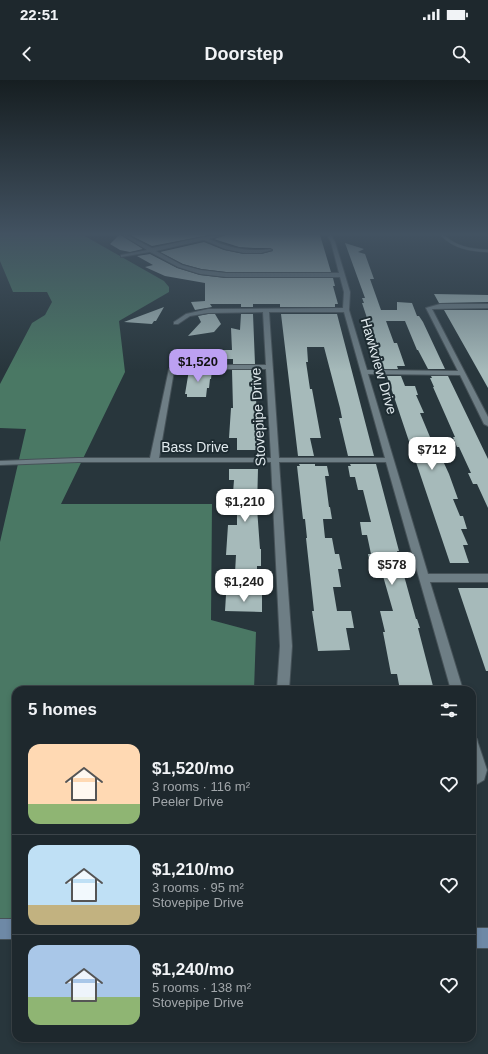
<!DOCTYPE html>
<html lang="en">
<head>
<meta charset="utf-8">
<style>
	body { margin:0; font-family:Helvetica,sans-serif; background:#2b3439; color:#f1f3f6; height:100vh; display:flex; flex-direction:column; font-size:15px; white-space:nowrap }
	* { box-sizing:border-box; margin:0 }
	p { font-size:13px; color:#a1a6aa }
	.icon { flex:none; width:22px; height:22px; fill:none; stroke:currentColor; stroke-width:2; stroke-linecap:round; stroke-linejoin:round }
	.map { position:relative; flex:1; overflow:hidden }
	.side { position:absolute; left:12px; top:606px; width:464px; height:356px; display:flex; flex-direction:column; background:#1e282d; border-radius:12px; box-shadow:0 2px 6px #0003,0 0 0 1px #3c4449 }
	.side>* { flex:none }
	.price { position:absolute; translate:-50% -34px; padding:0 9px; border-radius:8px; background:#fff; color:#222; font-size:13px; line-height:26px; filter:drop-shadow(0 1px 2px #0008) }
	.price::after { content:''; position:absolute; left:50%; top:24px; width:12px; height:9px; margin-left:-6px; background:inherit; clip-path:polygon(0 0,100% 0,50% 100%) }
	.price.active { background:#bca0f2; color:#111 }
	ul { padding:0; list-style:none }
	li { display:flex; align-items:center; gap:12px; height:100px; padding:0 16px }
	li+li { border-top:1px solid #3c4449 }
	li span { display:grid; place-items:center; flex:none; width:112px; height:80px; border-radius:12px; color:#555 }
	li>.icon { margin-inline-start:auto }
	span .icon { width:48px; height:48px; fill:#fffc; stroke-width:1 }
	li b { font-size:17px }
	h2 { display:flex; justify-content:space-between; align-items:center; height:48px; padding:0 16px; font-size:17px }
	.status { display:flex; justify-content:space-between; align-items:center; height:28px; padding:0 20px; background:#1e282d; direction:ltr }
	.status svg { height:11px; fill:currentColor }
	header { display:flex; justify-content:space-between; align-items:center; height:52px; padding:0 16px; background:#1e282d; font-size:18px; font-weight:700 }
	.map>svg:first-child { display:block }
</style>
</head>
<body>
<div class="status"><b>22:51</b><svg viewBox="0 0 49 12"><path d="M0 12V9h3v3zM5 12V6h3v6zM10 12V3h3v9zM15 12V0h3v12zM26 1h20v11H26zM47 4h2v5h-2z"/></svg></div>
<header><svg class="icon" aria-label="back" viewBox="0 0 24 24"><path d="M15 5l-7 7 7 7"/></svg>Doorstep<svg class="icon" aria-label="search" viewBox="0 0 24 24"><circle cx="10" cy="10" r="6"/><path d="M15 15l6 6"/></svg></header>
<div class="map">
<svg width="488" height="974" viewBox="0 0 488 974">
	<rect width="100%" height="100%" fill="#28363c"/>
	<path fill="#4a7864" d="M0 155H83L164 201 169 207V212L119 241 125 292 61 424H212L211 540 256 552 254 610H16V839L0 838V462L26 349 0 348V304L32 243 45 235 52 222 47 212H13L0 181Z"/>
	<path fill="#a6baba" d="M119 155H121L143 169 130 172 120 170 110 164Z
		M130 155H210L152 166Z
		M225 155H320L331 192H226L201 189 183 184 160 172 204 162 224 170 244 174H261L273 171 270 168H254L239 167 214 159Z
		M345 163 364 169 358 172 365 174 374 199H370L381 230H397V222L412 223 417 236H419L423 242 445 289H428L418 270H417L405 241H386L394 263H397L405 286H397L398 289H384L362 223H364L362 218H365Z
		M150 174 177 188 200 195 226 198H333L335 206H333L338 224H335V227H280V224H253V227H241V224H210L212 227 195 230 191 222 205 221V203L165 196 145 187 153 185 137 176Z
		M434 214 488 215V222L439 223Z
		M164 227 156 241H154L152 244 124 242Z
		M444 230H488V308L470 276Z
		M208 234H215L221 244 214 252 188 256 201 242 198 236Z
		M241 234H253L255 284H233V279H212V284H190V270H232L231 248 240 250Z
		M281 234H337L374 376H348L339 338H342L340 328 324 267H307L308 282H306L310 309H312L321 358H310L314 376H298Z
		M189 290H212L211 299H210L209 308H207L206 317H187V314H185Z
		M232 290H255L258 370H237V358H229L231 328H233Z
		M387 296H401L405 306H415L418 315H416L424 333H420L430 357H432L449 394 458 419H453L460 436H463L467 449H461L468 465H463L469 483H450Z
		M431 296H448L488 379V428L477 404H473L468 393H471L459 367H457L453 357H455L433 307H434L430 298H432Z
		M299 384H315V386H327L329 396H325L329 427H330L332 439H323L325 458H332L335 474H339L342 489H338L341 507H333L337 531H351L354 548H346L350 570 318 571 312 531H314L306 458H307L305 439H303L297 386H300Z
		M350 384H376L399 471H397L403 492 416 539H417L420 548H418L434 610H400L397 594H391L383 552H385L380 531H393L381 489H371L368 474H371L367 455H362L360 442H371L363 410H358L355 397H350L348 386H351Z
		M229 389H258L257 428 260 469H261V486H257V493H235L236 475H226L228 445H237V430H240L241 413H233L234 400H229Z
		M458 508H488V591H486Z
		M226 515H262V532L225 531Z"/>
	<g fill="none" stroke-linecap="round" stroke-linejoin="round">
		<g stroke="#465258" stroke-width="3.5">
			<path id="lane" d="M442 155C455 168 471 170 488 171"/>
		</g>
		<g stroke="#465258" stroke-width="2">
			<path id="street" d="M122 155H127L152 168 203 157 224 155 209 159C229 168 248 172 270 169L272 170 261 173H244L225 169 204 160 156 171 182 185 201 190 226 193H339L331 162 327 155H331L335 162 350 212 349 230 367 290 458 291 426 228 440 224H488V228L432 229 488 337V346L484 344 460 295 368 294 428 494H488V502H430L463 610H451L386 382H279L292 566 289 610H277L280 566 271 382H78L0 385V381L78 378H150L169 289 180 285H266L263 232 208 233 190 236 178 244H174V242L186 234 208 229 343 228 344 212 340 197H226L200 194 178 187 150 172 121 177V175L147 170ZM269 232H344L385 378H279ZM181 289H266L271 378H159L174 291Z
				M472 657 477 659 478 663 487 690 484 700 472 707 473 690Z"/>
		</g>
		<g stroke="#465258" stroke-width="2">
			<path id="secondary" d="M0 839H16V859H0Z
				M472 848H488V868H472Z"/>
		</g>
		<use href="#lane" stroke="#6e7e85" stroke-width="2.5"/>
		<use href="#street" fill="#6e7e85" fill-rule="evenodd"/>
		<use href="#secondary" fill="#6e89a6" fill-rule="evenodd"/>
	</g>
	<linearGradient id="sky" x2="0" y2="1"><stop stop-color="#161e21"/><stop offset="0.53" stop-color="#425261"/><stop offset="1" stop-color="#425261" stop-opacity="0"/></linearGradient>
	<rect width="488" height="291" fill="url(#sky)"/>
	<g text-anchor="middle" stroke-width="4" stroke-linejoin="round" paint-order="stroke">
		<g font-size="14" fill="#e1eaee" stroke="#1e2c32">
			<text transform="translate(379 286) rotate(74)" y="5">Hawkview Drive</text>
			<text transform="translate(258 337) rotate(-93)" y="5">Stovepipe Drive</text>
			<text x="195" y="372">Bass Drive</text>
		</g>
	</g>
</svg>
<b class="price active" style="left:198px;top:303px">$1,520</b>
<b class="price" style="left:432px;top:391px">$712</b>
<b class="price" style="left:245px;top:443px">$1,210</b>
<b class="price" style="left:392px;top:506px">$578</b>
<b class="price" style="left:244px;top:523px">$1,240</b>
<section class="side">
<h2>5 homes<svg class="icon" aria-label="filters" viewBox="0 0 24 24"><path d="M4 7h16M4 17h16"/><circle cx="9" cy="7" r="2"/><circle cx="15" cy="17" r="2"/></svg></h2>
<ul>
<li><span style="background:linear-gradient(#ffd9b3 75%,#8fb573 0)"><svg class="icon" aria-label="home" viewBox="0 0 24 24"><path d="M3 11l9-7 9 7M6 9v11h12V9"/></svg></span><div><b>$1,520/mo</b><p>3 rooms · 116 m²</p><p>Peeler Drive</p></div><svg class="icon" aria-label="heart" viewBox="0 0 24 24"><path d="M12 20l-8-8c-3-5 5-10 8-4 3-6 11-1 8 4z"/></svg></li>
<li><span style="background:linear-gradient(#bfe0f5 75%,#c2b280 0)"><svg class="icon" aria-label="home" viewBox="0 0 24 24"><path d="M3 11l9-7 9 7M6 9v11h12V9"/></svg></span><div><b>$1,210/mo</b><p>3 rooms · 95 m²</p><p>Stovepipe Drive</p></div><svg class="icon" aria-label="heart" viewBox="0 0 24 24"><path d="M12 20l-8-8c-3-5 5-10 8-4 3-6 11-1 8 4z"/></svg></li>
<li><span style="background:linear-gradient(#a9c7e8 65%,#8fb573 0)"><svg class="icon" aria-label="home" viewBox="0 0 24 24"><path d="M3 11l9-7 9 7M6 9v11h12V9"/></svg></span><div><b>$1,240/mo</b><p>5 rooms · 138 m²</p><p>Stovepipe Drive</p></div><svg class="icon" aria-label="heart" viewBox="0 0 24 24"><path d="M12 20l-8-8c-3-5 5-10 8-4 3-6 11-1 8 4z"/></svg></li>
</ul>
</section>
</div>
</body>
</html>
